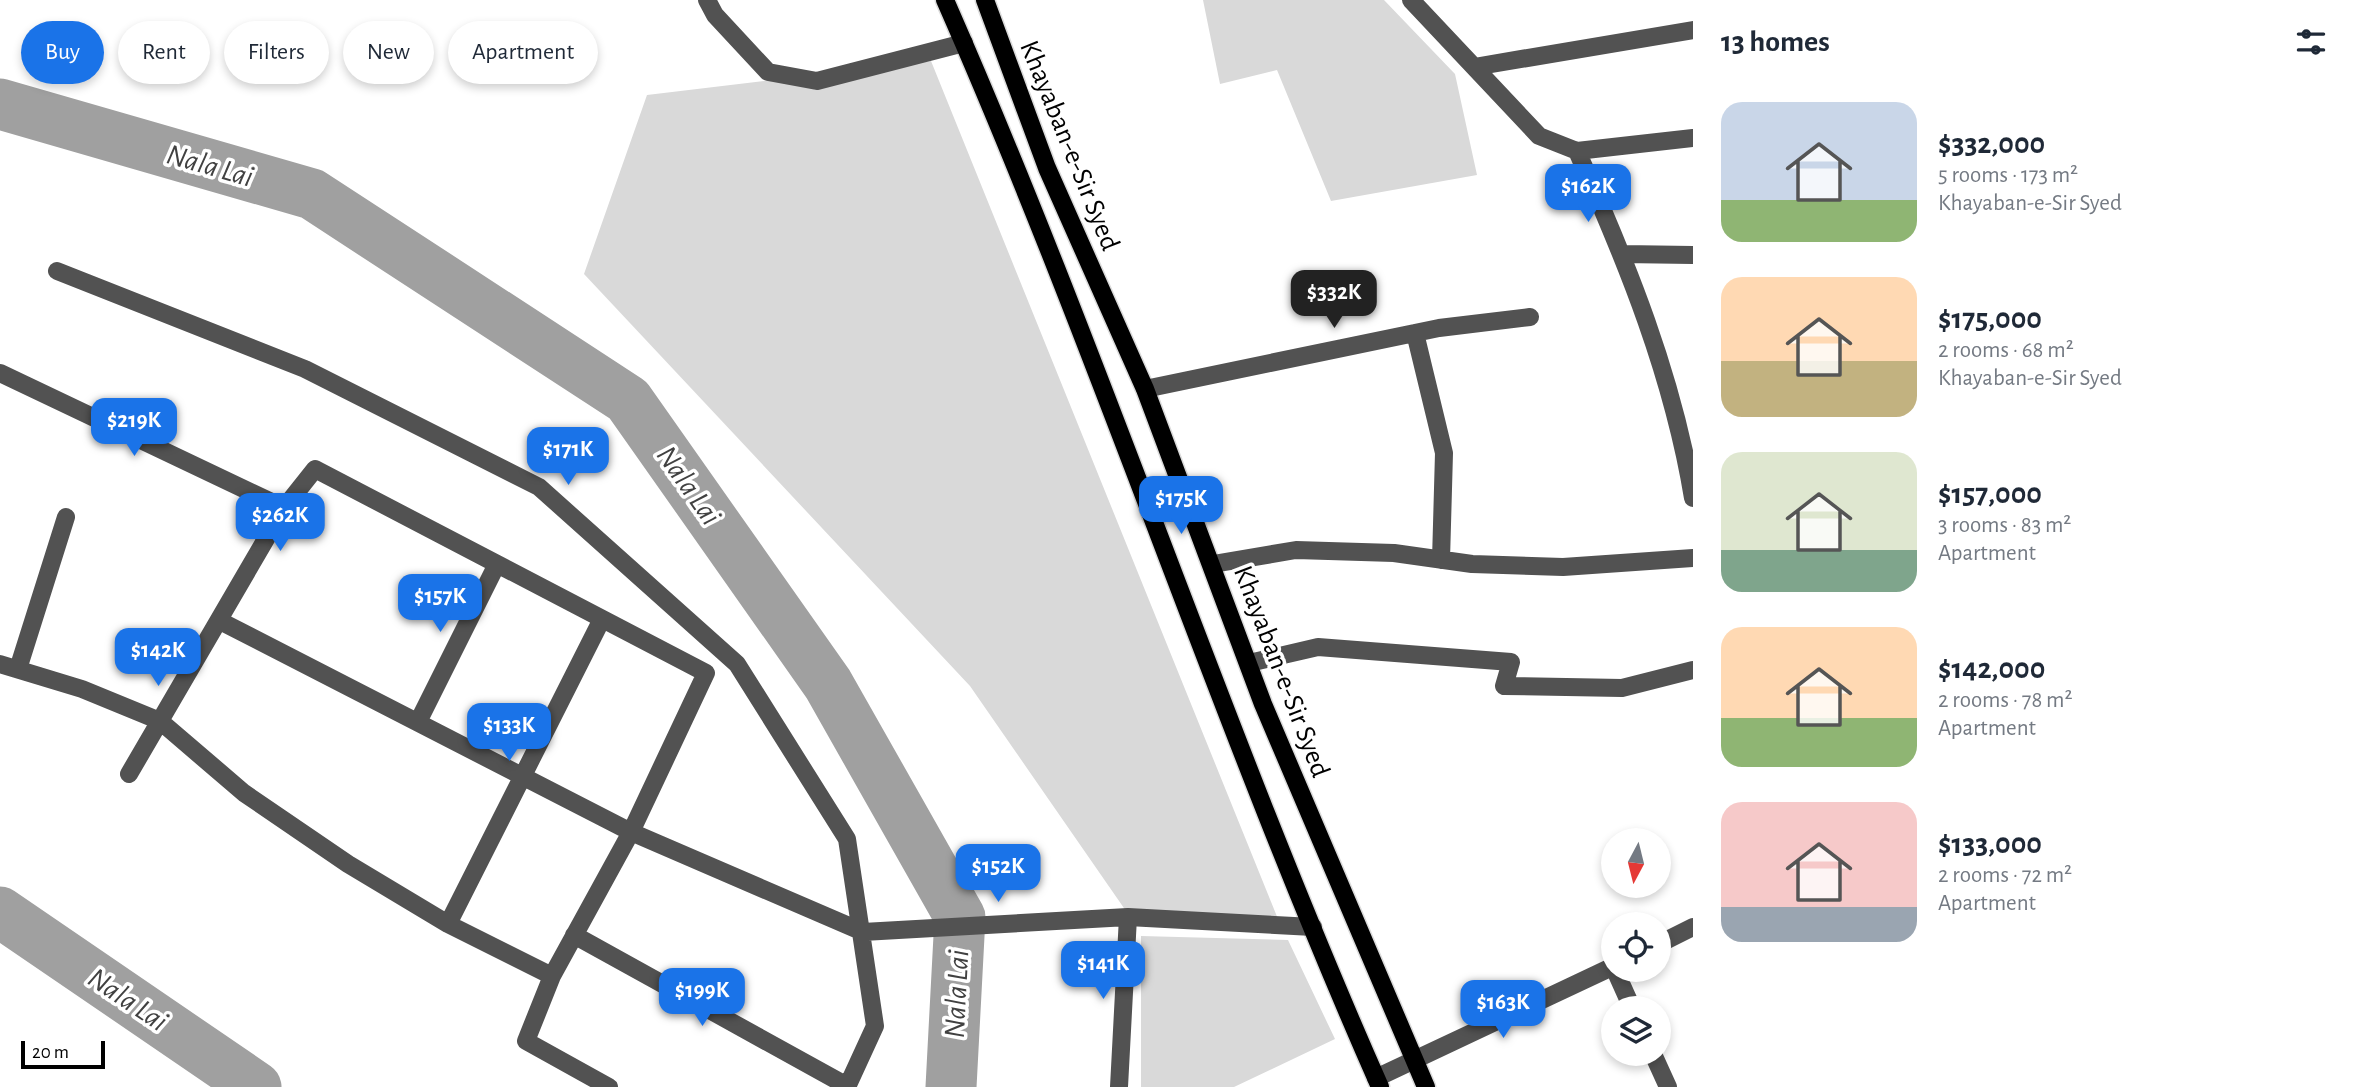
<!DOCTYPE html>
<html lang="en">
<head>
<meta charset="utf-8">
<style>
	body { margin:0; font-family:"Alegreya Sans",sans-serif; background:#f6f6f7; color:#1f2937; height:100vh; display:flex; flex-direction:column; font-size:26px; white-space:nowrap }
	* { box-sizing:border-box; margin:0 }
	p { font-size:23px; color:#747a83 }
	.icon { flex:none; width:38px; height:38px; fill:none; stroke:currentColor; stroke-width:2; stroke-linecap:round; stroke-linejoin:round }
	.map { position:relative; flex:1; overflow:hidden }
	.side { display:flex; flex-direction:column; background:#fff; width:665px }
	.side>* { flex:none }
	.top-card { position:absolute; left:21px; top:21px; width:665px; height:63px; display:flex; gap:14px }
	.needle { width:46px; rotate:187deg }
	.controls { position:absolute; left:1601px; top:828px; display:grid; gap:14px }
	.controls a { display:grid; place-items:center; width:70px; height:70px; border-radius:50%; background:#fff; box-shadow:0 4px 10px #0003; font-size:35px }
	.scale { position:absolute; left:21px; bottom:18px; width:84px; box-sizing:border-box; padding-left:7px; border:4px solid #000; border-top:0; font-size:19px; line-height:24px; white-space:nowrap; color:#000; -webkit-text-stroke:5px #fff; paint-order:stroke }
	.price { position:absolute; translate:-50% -60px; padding:0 16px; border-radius:14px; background:#1a73e8; color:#fff; font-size:23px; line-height:46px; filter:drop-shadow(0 2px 4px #0008) }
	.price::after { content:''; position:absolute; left:50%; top:42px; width:21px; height:16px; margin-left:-10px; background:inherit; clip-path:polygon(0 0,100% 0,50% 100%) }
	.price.selected { background:#222; color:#fff }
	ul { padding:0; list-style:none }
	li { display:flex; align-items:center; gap:21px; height:175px; padding:0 28px }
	li span { display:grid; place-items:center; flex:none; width:196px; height:140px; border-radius:21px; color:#555 }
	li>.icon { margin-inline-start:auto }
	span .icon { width:84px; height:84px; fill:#fffc; stroke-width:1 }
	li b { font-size:30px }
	h2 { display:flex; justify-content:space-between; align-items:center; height:84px; padding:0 28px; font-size:30px }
	.chip { padding:0 24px; border-radius:32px; background:#fff; box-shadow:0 4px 10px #0003; font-size:24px; line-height:63px }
	.chip.selected { background:#1a73e8; color:#fff }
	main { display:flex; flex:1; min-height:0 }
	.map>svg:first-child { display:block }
</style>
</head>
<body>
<main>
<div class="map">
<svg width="1693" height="1087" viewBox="0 0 1693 1087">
	<rect width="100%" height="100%" fill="#fff"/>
	<path fill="#d9d9d9" d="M1203 0H1384L1455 74 1477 175 1331 201 1277 70 1220 84Z
		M931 61 1280 924 1126 911 970 686 584 274 647 95Z
		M1141 936 1288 940 1335 1039 1234 1087H1141Z"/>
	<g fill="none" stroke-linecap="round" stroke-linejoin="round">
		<path stroke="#a0a0a0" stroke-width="51" d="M0 104 312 194 628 400 828 684 960 917 951 1087
			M0 912 256 1087"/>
		<g stroke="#dbdbdb" stroke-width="21">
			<path id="major" d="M945 0C1102 357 1222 730 1380 1087
				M985 0 1047 168 1145 389 1263 704 1426 1087"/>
		</g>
		<path stroke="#525252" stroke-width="18" d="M707 0 715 15 768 72 817 81 964 43
			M1411 0 1539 136 1577 151C1627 263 1673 376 1693 498
			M1474 67 1693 30
			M1577 151 1693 138
			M1622 254 1693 255
			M57 271 305 369 539 487 737 664 847 839 875 1026 847 1087
			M1415 333 1444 453 1441 560
			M0 373 284 508
			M1145 389 1439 328 1530 317
			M1213 564 1296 550 1394 553 1472 564 1563 567 1693 558
			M220 621 631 832 863 932 1128 917 1313 927
			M1249 663 1318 647 1511 662 1504 686 1622 688 1693 670
			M0 664 82 689 160 721 244 793 348 864 448 924 552 976
			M18 669 66 517
			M418 722 497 564
			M129 774 284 508 315 469 706 673 631 832 552 976 526 1041 609 1087
			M448 924 602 619
			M574 935 847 1086
			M1659 944 1693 927
			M1615 970 1632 1008
			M1653 1054 1668 1087
			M1376 1078 1614 966
			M1119 1087 1128 917"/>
		<use href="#major" stroke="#000" stroke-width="18"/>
	</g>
	<g text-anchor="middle" stroke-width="7" stroke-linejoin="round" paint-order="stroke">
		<g font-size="28" fill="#000" stroke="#fff">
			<text transform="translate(1071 145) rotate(68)" y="10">Khayaban-e-Sir Syed</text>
			<text transform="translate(1283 671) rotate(69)" y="10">Khayaban-e-Sir Syed</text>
		</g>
		<g font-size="30" font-style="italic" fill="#414141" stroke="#fff">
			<text transform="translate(210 165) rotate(16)" y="10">Nala Lai</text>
			<text transform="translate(689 485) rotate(55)" y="10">Nala Lai</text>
			<text transform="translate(956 994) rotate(-87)" y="10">Nala Lai</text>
			<text transform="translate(128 999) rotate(34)" y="10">Nala Lai</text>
		</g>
	</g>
</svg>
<div class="controls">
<a><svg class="needle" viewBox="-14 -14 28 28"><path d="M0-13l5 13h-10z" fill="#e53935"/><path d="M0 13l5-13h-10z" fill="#747a83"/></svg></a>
<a><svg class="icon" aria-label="locate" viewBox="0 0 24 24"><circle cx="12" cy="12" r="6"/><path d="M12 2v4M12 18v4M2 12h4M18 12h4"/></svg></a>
<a><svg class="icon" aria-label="layers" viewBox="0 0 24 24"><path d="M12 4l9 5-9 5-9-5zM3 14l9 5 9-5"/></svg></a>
</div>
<div class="scale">20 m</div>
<b class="price" style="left:1588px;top:224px">$162K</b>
<b class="price selected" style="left:1334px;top:330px">$332K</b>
<b class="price" style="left:134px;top:458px">$219K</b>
<b class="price" style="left:568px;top:487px">$171K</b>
<b class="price" style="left:1181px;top:536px">$175K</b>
<b class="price" style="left:280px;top:553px">$262K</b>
<b class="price" style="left:440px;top:634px">$157K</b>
<b class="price" style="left:158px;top:688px">$142K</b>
<b class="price" style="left:509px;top:763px">$133K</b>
<b class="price" style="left:998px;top:904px">$152K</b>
<b class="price" style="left:1103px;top:1001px">$141K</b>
<b class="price" style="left:702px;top:1028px">$199K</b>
<b class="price" style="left:1503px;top:1040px">$163K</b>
<div class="top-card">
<a class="chip selected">Buy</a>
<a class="chip">Rent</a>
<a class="chip">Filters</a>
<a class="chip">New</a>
<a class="chip">Apartment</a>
</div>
</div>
<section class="side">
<h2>13 homes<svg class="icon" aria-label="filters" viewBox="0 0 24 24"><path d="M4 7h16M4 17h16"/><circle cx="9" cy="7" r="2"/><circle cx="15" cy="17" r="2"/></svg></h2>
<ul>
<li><span style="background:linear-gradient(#c9d6e8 70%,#8fb573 0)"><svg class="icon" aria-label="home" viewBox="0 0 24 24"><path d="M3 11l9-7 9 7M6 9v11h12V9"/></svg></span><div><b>$332,000</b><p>5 rooms · 173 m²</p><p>Khayaban-e-Sir Syed</p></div></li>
<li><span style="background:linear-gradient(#ffd9b3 60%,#c2b280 0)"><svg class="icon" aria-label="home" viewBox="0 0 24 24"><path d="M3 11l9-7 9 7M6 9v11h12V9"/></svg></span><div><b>$175,000</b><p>2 rooms · 68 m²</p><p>Khayaban-e-Sir Syed</p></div></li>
<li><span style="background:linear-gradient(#dfe7d0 70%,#7fa58c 0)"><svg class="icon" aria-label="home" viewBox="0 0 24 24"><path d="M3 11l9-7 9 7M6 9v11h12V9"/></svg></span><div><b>$157,000</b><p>3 rooms · 83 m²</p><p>Apartment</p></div></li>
<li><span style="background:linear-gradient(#ffd9b3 65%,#8fb573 0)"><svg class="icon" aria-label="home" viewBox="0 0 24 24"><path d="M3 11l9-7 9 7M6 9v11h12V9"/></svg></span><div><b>$142,000</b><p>2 rooms · 78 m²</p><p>Apartment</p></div></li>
<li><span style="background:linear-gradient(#f6c9c9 75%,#9aa5b1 0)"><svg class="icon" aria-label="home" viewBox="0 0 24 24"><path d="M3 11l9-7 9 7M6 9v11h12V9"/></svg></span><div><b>$133,000</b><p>2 rooms · 72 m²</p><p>Apartment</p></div></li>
</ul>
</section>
</main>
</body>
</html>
